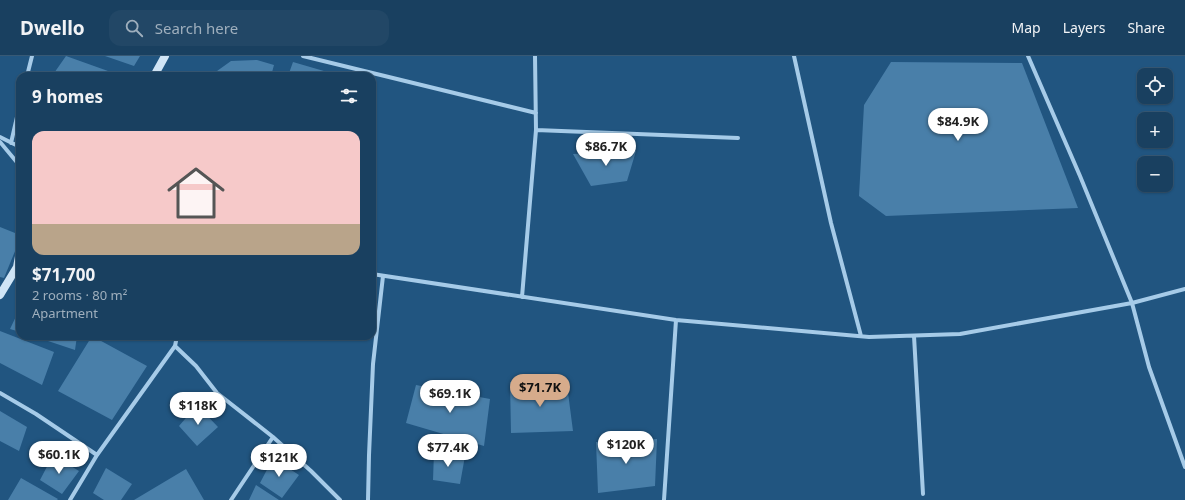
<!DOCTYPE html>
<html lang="en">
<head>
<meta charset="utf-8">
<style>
	body { margin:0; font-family:"Noto Sans",sans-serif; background:#224766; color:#f1f3f6; height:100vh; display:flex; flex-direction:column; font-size:15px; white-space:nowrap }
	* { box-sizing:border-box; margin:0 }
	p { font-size:13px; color:#9fafbd }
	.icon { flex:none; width:22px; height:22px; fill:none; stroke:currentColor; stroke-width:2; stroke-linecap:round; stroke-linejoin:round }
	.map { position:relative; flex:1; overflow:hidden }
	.drawer { position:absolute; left:16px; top:16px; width:360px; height:268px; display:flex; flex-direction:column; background:#194060; border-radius:12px; box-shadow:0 1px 3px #0004,0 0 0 1px #375975 }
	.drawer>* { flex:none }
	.controls { position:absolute; left:1137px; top:12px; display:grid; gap:8px }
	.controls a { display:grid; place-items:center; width:36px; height:36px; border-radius:8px; background:#194060; box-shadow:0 1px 3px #0004,0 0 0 1px #375975; font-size:20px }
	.price { position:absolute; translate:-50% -34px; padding:0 9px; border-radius:14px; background:#fff; color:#222; font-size:13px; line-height:26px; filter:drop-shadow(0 1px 2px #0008) }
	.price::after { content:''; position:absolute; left:50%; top:24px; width:12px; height:9px; margin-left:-6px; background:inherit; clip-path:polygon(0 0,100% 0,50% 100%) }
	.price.selected { background:#d6ab8b; color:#111 }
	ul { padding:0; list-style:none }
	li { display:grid; align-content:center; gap:8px; height:212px; padding:0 16px }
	li span { display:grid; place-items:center; height:124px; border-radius:12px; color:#555 }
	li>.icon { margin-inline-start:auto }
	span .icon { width:72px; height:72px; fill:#fffc; stroke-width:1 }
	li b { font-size:17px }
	h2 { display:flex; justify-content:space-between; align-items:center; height:48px; padding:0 16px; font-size:17px }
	header { display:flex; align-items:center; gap:24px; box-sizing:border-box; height:56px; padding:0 20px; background:#194060; border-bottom:1px solid #375975 }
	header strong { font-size:19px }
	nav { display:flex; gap:22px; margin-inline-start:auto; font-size:14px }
	.search { width:280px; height:36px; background:#224766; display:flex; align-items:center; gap:10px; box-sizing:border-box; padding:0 14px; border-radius:12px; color:#9fafbd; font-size:15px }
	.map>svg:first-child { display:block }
</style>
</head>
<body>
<header>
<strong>Dwello</strong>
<div class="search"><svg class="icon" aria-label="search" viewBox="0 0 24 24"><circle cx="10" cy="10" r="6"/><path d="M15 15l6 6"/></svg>Search here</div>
<nav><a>Map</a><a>Layers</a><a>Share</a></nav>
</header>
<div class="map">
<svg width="1185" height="444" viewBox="0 0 1185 444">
	<rect width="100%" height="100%" fill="#215580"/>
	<path fill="#497fa9" d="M66 0 122 20H52Z
		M105 0H140L134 10Z
		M257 4 274 9 271 20H210L231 5Z
		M293 6 341 20H288Z
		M891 6 1022 7 1078 152 886 160 859 140 864 49Z
		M636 95 627 125 591 130 573 98Z
		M0 171 20 179V183L4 222 0 221Z
		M20 252V276L10 273Z
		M0 275 54 296 42 329 0 307Z
		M33 280H77L75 294Z
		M92 280 147 310 112 364 58 335Z
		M510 326 567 329 573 375 511 377Z
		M416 329 490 343 484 390 406 367Z
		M197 349 218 371 197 390 179 370Z
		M0 355 27 371 19 395 0 385Z
		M657 383 655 430 598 437 596 386Z
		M434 396 465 400 460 428 433 424Z
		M53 399 79 415 62 438 40 424Z
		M273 402 299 419 282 442 260 427Z
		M106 412 132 428 121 444H104L93 437Z
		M186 413 204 444H134Z
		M21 422 58 443 57 444H8Z
		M256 429 279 444H249Z"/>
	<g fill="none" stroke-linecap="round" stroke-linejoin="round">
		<path stroke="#a6cbe8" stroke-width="4" d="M303 0 536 57
			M794 0 831 167 861 280
			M1028 0 1080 120 1132 247 1149 311 1185 411
			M27 20 32 0
			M536 74 738 82
			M0 81 20 91
			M0 86 20 110
			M11 87 20 48
			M372 218 676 264 869 281 960 278 1132 247 1185 233
			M522 241 536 74 535 0
			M914 280 923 438
			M175 290 196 310 217 337 273 381 311 415 340 444
			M0 337 36 358 97 399
			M70 444 97 399 175 290 177 280
			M231 444 273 381
			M368 444 369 399 373 308 383 220
			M664 444 676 264"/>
		<path stroke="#d0e5f6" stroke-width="8" d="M154 20 165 0
			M0 239 17 211 20 195"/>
	</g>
</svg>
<div class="controls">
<a><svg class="icon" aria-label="locate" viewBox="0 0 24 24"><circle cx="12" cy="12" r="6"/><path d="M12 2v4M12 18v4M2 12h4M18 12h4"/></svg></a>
<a>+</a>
<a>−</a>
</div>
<b class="price" style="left:958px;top:86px">$84.9K</b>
<b class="price" style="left:606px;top:111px">$86.7K</b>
<b class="price selected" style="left:540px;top:352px">$71.7K</b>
<b class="price" style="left:450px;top:358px">$69.1K</b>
<b class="price" style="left:198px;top:370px">$118K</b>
<b class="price" style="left:626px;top:409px">$120K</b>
<b class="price" style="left:448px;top:412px">$77.4K</b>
<b class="price" style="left:59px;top:419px">$60.1K</b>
<b class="price" style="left:279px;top:422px">$121K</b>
<section class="drawer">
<h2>9 homes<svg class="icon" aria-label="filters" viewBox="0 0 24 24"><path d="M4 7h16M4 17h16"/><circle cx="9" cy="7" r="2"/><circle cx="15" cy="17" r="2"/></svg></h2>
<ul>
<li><span style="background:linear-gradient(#f6c9c9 75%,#b9a48a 0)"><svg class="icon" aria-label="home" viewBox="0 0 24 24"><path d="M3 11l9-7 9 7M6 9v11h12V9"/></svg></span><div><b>$71,700</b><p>2 rooms · 80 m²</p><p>Apartment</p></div></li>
</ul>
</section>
</div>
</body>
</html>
